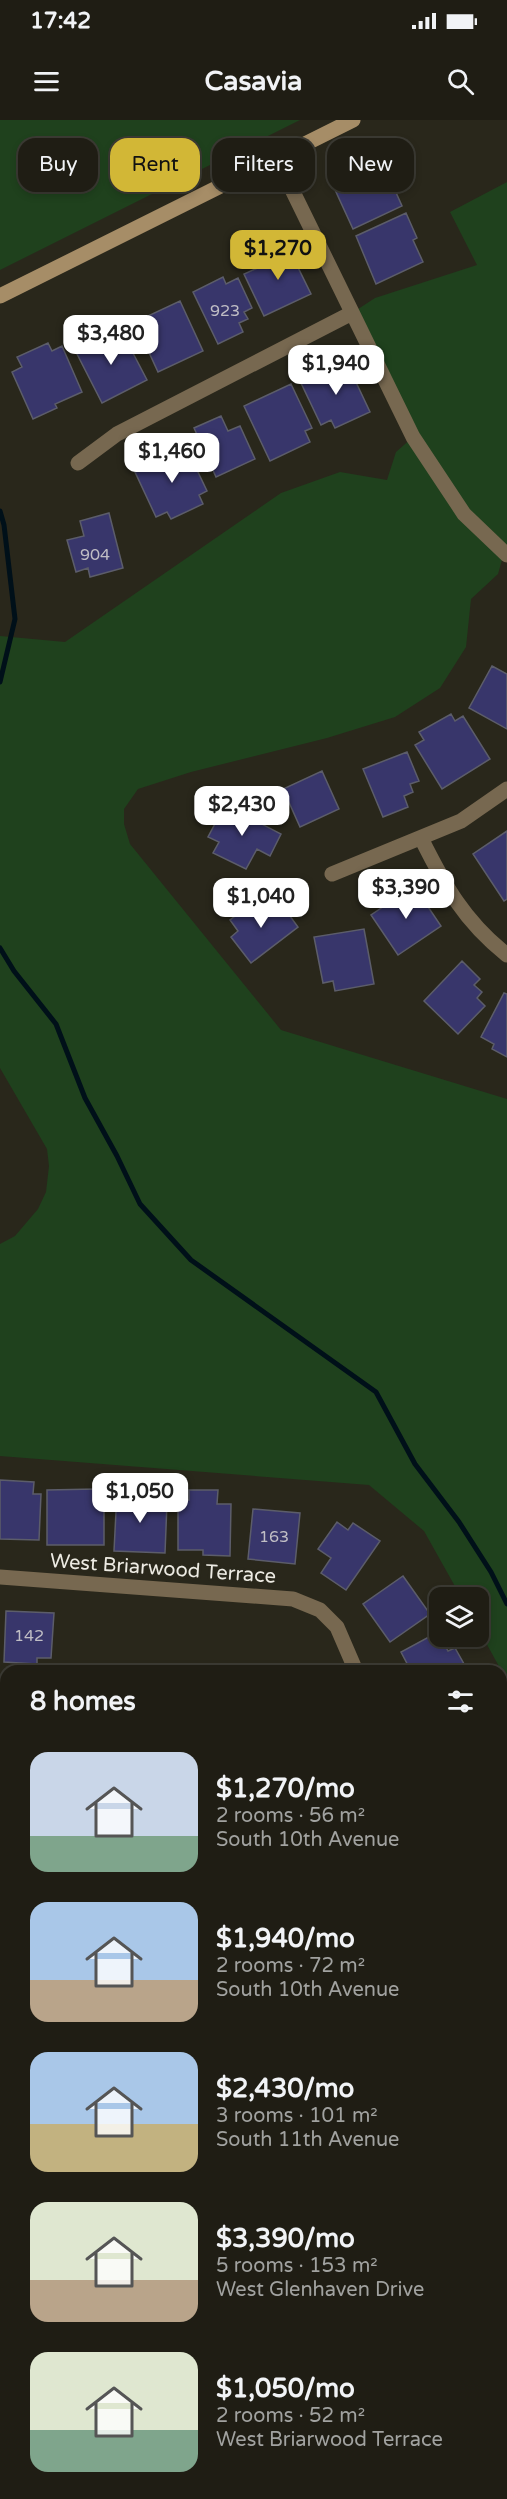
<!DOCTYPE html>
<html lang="en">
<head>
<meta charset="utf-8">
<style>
	body { margin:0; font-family:"Varela Round",sans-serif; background:#2c2a22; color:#f1f3f6; height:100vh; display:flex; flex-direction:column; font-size:22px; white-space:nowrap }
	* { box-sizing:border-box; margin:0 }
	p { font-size:20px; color:#a1a2a0 }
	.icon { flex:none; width:33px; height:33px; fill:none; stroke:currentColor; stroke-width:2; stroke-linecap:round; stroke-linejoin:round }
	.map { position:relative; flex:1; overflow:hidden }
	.sheet { position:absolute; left:0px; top:1545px; width:507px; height:834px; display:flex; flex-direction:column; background:#1f1d14; border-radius:18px 18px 0 0; box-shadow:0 3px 9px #0003,0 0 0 2px #3c3b34 }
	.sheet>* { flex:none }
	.top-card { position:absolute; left:18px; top:18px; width:471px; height:54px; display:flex; gap:12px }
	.buttons { position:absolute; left:429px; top:1467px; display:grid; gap:12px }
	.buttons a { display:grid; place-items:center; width:60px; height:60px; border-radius:12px; background:#1f1d14; box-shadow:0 3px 9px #0003,0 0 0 2px #3c3b34; font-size:30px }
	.price { position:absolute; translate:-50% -51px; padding:0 14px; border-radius:12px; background:#fff; color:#222; font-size:20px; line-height:39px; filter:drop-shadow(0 2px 3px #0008) }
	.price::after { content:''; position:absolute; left:50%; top:36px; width:18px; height:14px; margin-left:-9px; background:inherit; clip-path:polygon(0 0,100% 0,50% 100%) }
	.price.active { background:#d2b736; color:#111 }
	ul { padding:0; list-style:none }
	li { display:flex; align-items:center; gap:18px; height:150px; padding:0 30px }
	li span { display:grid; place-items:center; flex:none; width:168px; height:120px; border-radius:18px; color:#555 }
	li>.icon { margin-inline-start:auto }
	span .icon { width:72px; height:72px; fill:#fffc; stroke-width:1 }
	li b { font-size:26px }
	h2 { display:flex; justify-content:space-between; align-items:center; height:72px; padding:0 30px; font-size:26px }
	.tag { padding:0 21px; border-radius:18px; background:#1f1d14; box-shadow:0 3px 9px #0003,0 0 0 2px #3c3b34; font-size:21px; line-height:54px }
	.tag.active { background:#d2b736; color:#111 }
	.status { display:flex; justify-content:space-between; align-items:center; height:42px; padding:0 30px; background:#1f1d14; direction:ltr }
	.status svg { height:16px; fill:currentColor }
	header { display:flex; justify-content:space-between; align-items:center; height:78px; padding:0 30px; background:#1f1d14; font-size:27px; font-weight:700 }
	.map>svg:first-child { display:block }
</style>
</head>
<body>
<div class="status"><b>17:42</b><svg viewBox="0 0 49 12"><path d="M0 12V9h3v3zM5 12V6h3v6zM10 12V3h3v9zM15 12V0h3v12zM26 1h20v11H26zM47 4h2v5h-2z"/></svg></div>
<header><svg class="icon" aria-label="menu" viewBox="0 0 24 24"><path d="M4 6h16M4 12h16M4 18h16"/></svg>Casavia<svg class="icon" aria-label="search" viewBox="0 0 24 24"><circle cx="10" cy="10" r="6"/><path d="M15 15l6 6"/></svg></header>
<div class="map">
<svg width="507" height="2379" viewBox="0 0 507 2379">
	<rect width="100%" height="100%" fill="#29271b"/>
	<path fill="#1f411d" d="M0 0H300L0 150Z
		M507 62V435L504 433 498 454 471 479 466 527 440 568 395 597 327 618 191 652 138 669 124 689V704L130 724 281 910 507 979V1561L479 1510 478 1478 461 1477 424 1411 369 1365 0 1336V1124L15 1116 38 1089 46 1072 49 1046 47 1029 0 948V516L65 522 281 373 340 352 387 360 396 332 413 317 352 193 375 178 477 145 450 92Z
		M507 1735V1944L501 1946V1737Z
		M6 1823V2373H128L133 2379H0V1825Z"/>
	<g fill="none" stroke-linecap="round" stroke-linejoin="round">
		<path stroke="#001019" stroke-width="5" d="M0 391 4 405 15 499 0 562
			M0 828 14 851 56 904 85 978 117 1036 140 1084 191 1140 376 1272 415 1344 459 1402 491 1452 507 1484"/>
	</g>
	<path fill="#38366b" stroke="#5c5d6a" stroke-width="1.5" d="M373 42 378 52 385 48 402 86 353 109 331 61Z
		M406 93 417 118 413 120 423 142 376 164 356 116Z
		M285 121 311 174 264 196 244 154 271 142 266 131Z
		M223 157 226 164 238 158 252 188 244 192 248 199 239 203 243 212 218 224 193 172Z
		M180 181 203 231 158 252 135 202Z
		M122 212 147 260 102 283 75 230 98 218 100 223Z
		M48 223 52 231 62 226 82 272 55 284 57 288 33 299 12 252 22 247 17 237Z
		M346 241 370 292 335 308 331 300 321 305 301 263Z
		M291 264 312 308 305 311 310 322 270 341 244 286Z
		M221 296 228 311 240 306 255 339 216 357 194 308Z
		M185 325 207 371 199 375 203 384 171 399 167 392 156 397 135 352 156 342 155 340Z
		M109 393 123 448 90 457 88 448 76 452 67 420 84 416 80 401Z
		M492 546 507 554V609L469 588Z
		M451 594 455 601 463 596 490 639 442 669 415 625 424 620 419 612Z
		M407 632 419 661 410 664 413 672 404 676 408 687 383 697 363 649Z
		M322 651 339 689 300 707 283 669Z
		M225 685 281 714 270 736 257 729 246 749 213 733 219 722 208 717Z
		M507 711V779L504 781 473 734Z
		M414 766 441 806 398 835 371 795Z
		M259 778 270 793 282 785 298 807 251 843 231 817 238 811 230 800Z
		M364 809 374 864 335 871 333 861 323 863 314 817Z
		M462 841 480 859 474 865 482 872 477 878 485 886 458 914 424 881Z
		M504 873 507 874V937L492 929 494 924 481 917Z
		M0 1360 34 1362 33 1374H41L39 1420 0 1419Z
		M96 1369V1377H104V1425H47V1370Z
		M189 1370H218L217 1384H231L230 1436 203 1435V1430H178V1380H189Z
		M117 1372 153 1373V1383H167L165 1433 114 1431Z
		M253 1389 300 1393 295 1444 248 1439Z
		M337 1402 348 1410 353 1403 380 1421 346 1470 321 1453 331 1438 318 1429Z
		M403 1456 430 1494 390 1522 363 1484Z
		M6 1491 54 1493 51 1538H37V1544L4 1542Z
		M438 1512 448 1531 455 1528 468 1551H411L401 1532Z
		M2 1608 6 1622V1662L0 1664V1609Z
		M6 1734V1785L0 1787V1736Z
		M507 1970V2029L501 2030V1971Z
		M507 2110V2161H505L501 2147V2112Z
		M506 2217 507 2265 501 2267V2218Z
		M507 2342V2377L504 2369 501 2370V2344Z
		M181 2373H224L228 2379H171Z
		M456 2373H483L485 2379H452L457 2378Z"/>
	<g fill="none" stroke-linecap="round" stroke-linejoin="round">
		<path stroke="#776850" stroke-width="15" d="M277 39 413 317 464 394 507 435
			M78 343 117 314 352 193
			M421 718C445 766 464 801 507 835
			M332 754 461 701 507 669
			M0 1457 293 1479 320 1490 337 1507 356 1551
			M0 1697 6 1696
			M501 2073 507 2071
			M501 2307 507 2306
			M279 2379 290 2373"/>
		<path stroke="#a68d67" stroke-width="15" d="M0 176 353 0"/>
	</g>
	<g text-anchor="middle" stroke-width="5" stroke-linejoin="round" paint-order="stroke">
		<g font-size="16" fill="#c0bec5">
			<text x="225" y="196">923</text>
			<text x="95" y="440">904</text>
			<text x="274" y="1422">163</text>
			<text x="29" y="1521">142</text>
		</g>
		<g font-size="20" fill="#edebe3" stroke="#29271b">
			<text transform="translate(163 1448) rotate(4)" y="7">West Briarwood Terrace</text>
		</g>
	</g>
</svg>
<div class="buttons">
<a><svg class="icon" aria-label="layers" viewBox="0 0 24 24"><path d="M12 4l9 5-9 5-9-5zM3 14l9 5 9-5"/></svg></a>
</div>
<b class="price active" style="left:278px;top:161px">$1,270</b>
<b class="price" style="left:111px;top:246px">$3,480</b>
<b class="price" style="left:336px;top:276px">$1,940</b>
<b class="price" style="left:172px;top:364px">$1,460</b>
<b class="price" style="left:242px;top:717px">$2,430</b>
<b class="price" style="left:406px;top:800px">$3,390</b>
<b class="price" style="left:261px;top:809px">$1,040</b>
<b class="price" style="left:140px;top:1404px">$1,050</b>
<div class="top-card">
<a class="tag">Buy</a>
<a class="tag active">Rent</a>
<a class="tag">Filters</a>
<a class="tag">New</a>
</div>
<section class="sheet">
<h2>8 homes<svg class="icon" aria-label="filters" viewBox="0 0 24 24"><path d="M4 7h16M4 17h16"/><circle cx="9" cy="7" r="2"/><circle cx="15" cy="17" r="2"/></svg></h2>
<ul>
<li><span style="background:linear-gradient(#c9d6e8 70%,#7fa58c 0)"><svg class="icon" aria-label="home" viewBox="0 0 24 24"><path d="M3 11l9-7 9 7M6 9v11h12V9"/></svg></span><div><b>$1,270/mo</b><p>2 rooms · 56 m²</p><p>South 10th Avenue</p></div></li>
<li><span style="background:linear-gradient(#a9c7e8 65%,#b9a48a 0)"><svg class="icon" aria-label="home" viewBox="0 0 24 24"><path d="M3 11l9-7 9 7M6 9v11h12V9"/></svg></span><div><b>$1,940/mo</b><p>2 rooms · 72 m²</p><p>South 10th Avenue</p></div></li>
<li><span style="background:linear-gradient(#a9c7e8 60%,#c2b280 0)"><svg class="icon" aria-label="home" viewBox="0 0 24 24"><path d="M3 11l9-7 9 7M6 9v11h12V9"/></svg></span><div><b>$2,430/mo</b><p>3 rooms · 101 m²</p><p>South 11th Avenue</p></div></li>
<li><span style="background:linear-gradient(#dfe7d0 65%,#b9a48a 0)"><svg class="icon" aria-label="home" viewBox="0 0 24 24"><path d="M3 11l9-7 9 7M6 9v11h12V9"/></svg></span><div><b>$3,390/mo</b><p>5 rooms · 153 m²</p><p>West Glenhaven Drive</p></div></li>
<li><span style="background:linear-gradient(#dfe7d0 65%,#7fa58c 0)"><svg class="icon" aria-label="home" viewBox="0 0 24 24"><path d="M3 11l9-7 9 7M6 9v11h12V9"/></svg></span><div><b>$1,050/mo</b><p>2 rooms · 52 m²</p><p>West Briarwood Terrace</p></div></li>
</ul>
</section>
</div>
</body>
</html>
